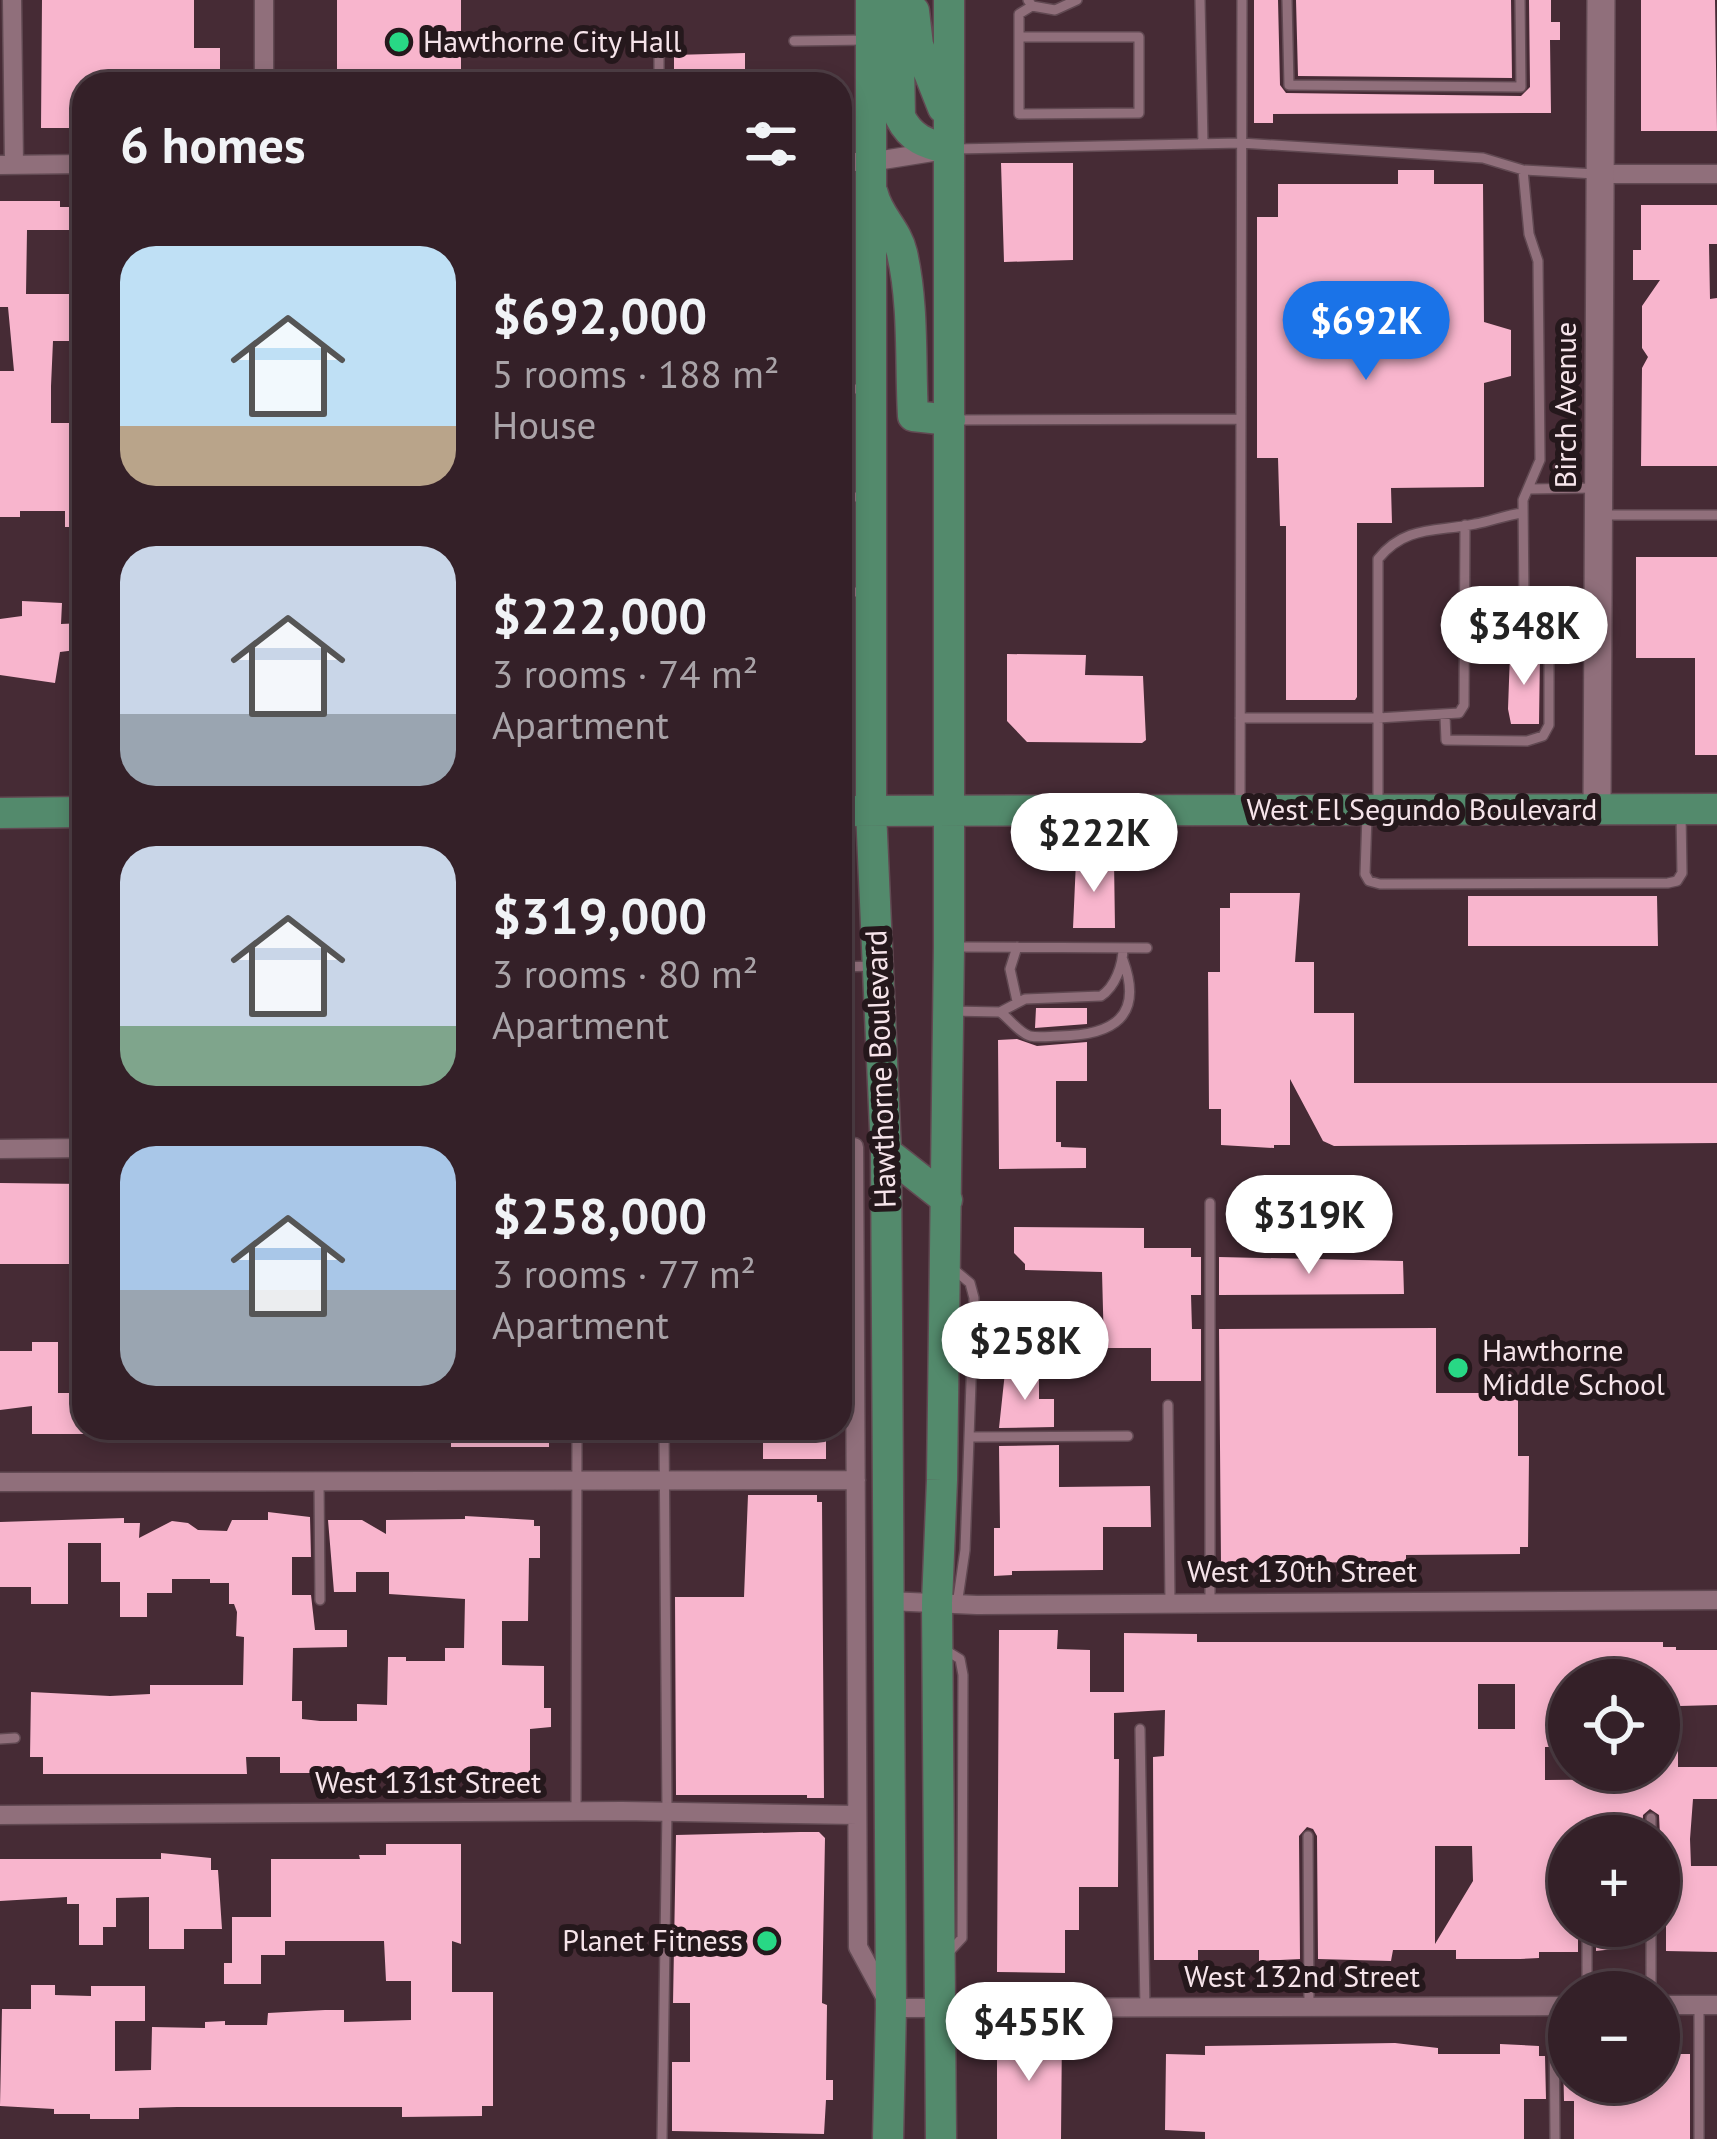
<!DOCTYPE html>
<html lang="en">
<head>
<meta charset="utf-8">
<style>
	body { margin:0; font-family:"PT Sans",sans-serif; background:#3f2d34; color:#f1f3f6; height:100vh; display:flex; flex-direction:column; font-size:45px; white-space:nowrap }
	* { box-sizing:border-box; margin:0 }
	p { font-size:39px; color:#a9a3a8 }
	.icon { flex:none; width:66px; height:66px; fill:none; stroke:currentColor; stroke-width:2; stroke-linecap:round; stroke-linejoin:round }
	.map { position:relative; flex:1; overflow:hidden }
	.side { position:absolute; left:72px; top:72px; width:780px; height:1368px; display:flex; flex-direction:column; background:#342028; border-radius:36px; box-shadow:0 6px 18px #0003,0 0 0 3px #4e3e45 }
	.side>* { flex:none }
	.buttons { position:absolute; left:1548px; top:1659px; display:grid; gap:24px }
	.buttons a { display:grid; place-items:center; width:132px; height:132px; border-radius:50%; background:#342028; box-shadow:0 6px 18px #0003,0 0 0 3px #4e3e45; font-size:60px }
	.price { position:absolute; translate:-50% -102px; padding:0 27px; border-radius:42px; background:#fff; color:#222; font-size:39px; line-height:78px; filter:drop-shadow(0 3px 6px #0008) }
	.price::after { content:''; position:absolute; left:50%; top:72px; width:36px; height:27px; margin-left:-18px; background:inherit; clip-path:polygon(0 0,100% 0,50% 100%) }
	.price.current { background:#1a73e8; color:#fff }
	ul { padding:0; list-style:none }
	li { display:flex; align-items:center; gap:36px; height:300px; padding:0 48px }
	li span { display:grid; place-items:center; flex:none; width:336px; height:240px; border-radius:36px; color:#555 }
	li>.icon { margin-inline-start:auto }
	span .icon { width:144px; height:144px; fill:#fffc; stroke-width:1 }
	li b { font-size:51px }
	h2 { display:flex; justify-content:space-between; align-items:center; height:144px; padding:0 48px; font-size:51px }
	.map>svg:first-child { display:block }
</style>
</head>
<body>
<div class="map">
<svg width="1717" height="2139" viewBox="0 0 1717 2139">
	<rect width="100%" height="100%" fill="#462b35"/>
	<path fill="#f8b5cd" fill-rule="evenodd" d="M42 0H194V48H220V84H84V128H41Z
		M337 0H461V84H337Z
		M1254 0H1278L1280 85 1286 93 1521 96 1530 87 1529 0H1551V22H1560V40H1550L1551 113 1273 114V123H1254Z
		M1296 0H1511L1512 78 1298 76Z
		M1641 0H1715L1717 131H1641Z
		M745 53V84H674V55Z
		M1001 163H1073V260L1004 262Z
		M1398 170H1434V184H1483L1484 322 1511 330V376L1484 383V487L1391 488 1392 523H1357V697L1355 700H1286V526H1280L1278 458H1257V217H1278V184H1398Z
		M0 201H60V207H75V230H27L26 294H84V341H53L51 386V423H84V444L69 445V508H84V527H65V511H20V517H0V371H14L8 307H0Z
		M1641 205H1717V244H1709L1710 299 1717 298V466H1641L1642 368 1648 357 1642 348V306L1660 280H1633V250H1641Z
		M1636 557H1717V755H1695V658H1636Z
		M22 601 62 603 61 624 84 623V649L60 652 55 683 0 675V619L22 616Z
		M1540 652 1539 724H1511L1508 709 1510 653Z
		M1007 654 1086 655 1085 675 1143 676 1146 740 1142 743 1027 742 1007 721Z
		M1076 861H1114L1115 928H1073Z
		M1230 893H1300L1295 962H1314V1013H1354V1083H1717V1143L1334 1146 1323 1141 1290 1079V1145H1274V1148L1221 1145V1109H1209L1208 972H1220V908H1230Z
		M1468 896H1657L1658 946H1468Z
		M1036 1008H1087V1024L1035 1028Z
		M1017 1039 1037 1046 1087 1042V1081H1056V1142H1061V1147L1086 1148V1168L999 1169 998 1040Z
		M0 1183 84 1184V1264H0Z
		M1014 1227 1144 1228V1248H1191V1257H1201V1295H1191L1192 1329H1201V1381H1151V1348H1104L1102 1272 1025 1270V1264L1014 1253Z
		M1219 1257 1403 1261 1404 1294 1219 1295Z
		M1436 1328V1393H1518V1456H1529L1528 1547H1520V1554L1406 1555V1562L1221 1563 1219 1329Z
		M32 1342H58V1393H70V1400H84V1434H32V1406L0 1410V1351H32Z
		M1005 1372 1039 1373V1399H1054V1427L999 1428Z
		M451 1428H549V1447H451Z
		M763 1428H826V1459H763Z
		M1059 1445V1487L1150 1486 1151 1527H1103V1570L1012 1571V1575L994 1576V1528H1000L999 1446Z
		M748 1495H817V1502H822L824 1798H807V1795H676L675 1597H744Z
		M268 1512 310 1517 311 1557H292V1595H311L315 1630H347V1647L293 1648 292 1701H302V1719L320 1721H357V1704L387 1705 388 1657H406V1661H445V1648H464L465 1599 389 1594V1572H356V1592H334L328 1520H362L386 1534V1520L465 1519V1516L534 1520V1526H540V1558H529L528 1621H502V1665L544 1666V1708H551V1727L530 1729V1781L470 1783V1773H280V1757H246L247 1774H43V1757H30L31 1692 110 1696 150 1694V1685H243L244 1637 236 1636 237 1612 234 1604H229V1583H210V1579H172V1593H147V1617H120V1582H101V1543H68V1604H31V1587H0V1522L124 1518V1523H140L139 1538 172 1521 188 1523 198 1530 227 1531 232 1520H268Z
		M999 1630H1058L1057 1649 1090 1650V1692H1124V1633L1197 1634V1642H1663V1647H1676V1650H1717V1705L1680 1706 1678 1720V1767H1717V1799H1693L1690 1839 1691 1866H1717V1952L1666 1951V1897H1662L1665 1836H1660L1659 1815 1650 1809 1643 1815 1642 1836H1569V1926H1578V1952H1539V1958L1520 1959H1456V1950H1393L1391 1961 1318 1959 1317 1836 1313 1829 1307 1827 1299 1836 1300 1959 1259 1961V1950H1198V1960H1154L1153 1757 1164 1756 1165 1710 1114 1713V1759H1119L1118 1887H1079V1930H1065V1973L997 1972ZM1569 1680H1659V1770H1649V1779L1545 1780V1747H1569ZM1478 1684H1515V1729H1478ZM1435 1846H1472L1473 1881 1435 1944Z
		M800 1832H819L825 1838 822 2003 827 2005 826 2080H833V2100H826L824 2134 672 2131V2062H690V2003H673L676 1835Z
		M386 1844H461V1944L452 1941V1992H493V2106H482V2116L402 2117V2107H177L139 2108V2119H90V2114H54V2109L0 2106 2 2009H31V1985H55V1995L91 1996V1986H145V2021H115V2071L151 2070 152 2027 205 2028V2022L225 2021V2025H267L268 2013 325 2010H344V2022L411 2020V1981H386L384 1941H285V1955H261V1984H224V1963H232V1917H271V1859H360L359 1855H386Z
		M161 1853 211 1858V1870H218L222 1929H184V1949H149V1897L116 1898V1927H103V1945H79V1904H67V1897L0 1901V1859H161Z
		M1596 1926H1632V1947L1596 1951Z
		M1038 2028 1062 2030 1061 2139H997V2030Z
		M1395 2043 1438 2048V2054H1500V2044L1539 2046V2056H1545L1546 2099H1524V2139H1205V2132L1165 2130 1166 2054 1205 2055V2046Z
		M1660 2054H1690V2139H1574V2101H1564L1563 2056 1569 2057V2082H1659Z"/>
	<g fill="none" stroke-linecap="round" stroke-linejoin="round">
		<g stroke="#614952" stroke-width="12">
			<path id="lane" d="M1028 0 1032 6 1055 10 1077 0
				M1200 0 1203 144
				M1287 0 1289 85 1521 87 1520 0
				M1019 37H1139V113L1019 114V14L1032 6
				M794 41 867 40
				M659 84V43
				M955 149 1241 143 1483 158 1523 170 1596 174
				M840 389H865
				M955 420 1240 419
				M1529 489 1595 488
				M840 497H865
				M1604 515H1717
				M840 592H865
				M1464 615H1514L1524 602 1523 500 1540 460 1538 261 1529 234 1523 170
				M1445 716 1446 740 1527 741 1543 736 1549 725V633C1545 616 1538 613 1521 609
				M1240 718H1378L1459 713 1464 705 1465 525
				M1378 803V559C1405 525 1437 532 1475 524 1492 521 1505 515 1523 513
				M1240 805 1242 0
				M1367 815 1365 874 1369 881 1380 884 1668 883 1677 881 1682 873 1681 814
				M955 947 1147 948
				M1017 947 1010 969 1017 1001
				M840 967 873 966
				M951 1011 1000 1012 1025 999 1101 996C1115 987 1123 965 1123 948
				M1000 1012C1009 1018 1019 1033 1030 1036 1039 1038 1051 1036 1060 1036 1113 1035 1144 1017 1123 960
				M1210 1203V1602
				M951 1267 970 1283 974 1298 965 1550 957 1605
				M1168 1405 1170 1603
				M969 1437 1128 1436
				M319 1480 320 1600
				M942 1648 960 1659 963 1675 962 1938 950 1951
				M1140 1729 1145 2008
				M0 1739 15 1738
				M576 1812 577 1428
				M1651 1818V1836
				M1308 1836 1309 2007
				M1587 1926V1992
				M1651 1926V1992
				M1699 2005V2139
				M1554 2006 1555 2139
				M662 2139 667 1811 664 1428"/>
		</g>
		<g stroke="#614952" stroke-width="21">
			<path id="street" d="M12 0 14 164
				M264 0V84
				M840 162H870L939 151
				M0 165 84 164
				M1601 174H1717
				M854 1147 858 1947 891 2008 1569 2006
				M0 1149 84 1148
				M0 1482 856 1480
				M888 1601 977 1605 1717 1600
				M0 1815 622 1811 857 1815
				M1659 2005H1717"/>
		</g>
		<g stroke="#614952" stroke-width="30">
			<path id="secondary" d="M1597 809 1601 0"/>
		</g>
		<g stroke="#614952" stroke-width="33">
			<path id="primary" d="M871 0V811L886 1152 891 2008 888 2139
				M898 0 900 117C911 139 926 144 949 149
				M914 11 918 45 943 108
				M873 194C878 216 897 230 902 253 914 306 910 362 913 416L950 420
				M840 811 1717 809
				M0 813 84 812
				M886 1152 947 1200
				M941 2139 937 1603 942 1480 949 947V0"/>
		</g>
		<use href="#lane" stroke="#906f7b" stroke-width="9"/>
		<use href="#street" stroke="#906f7b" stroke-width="18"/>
		<use href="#secondary" stroke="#906f7b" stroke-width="27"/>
		<use href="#primary" stroke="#538a6c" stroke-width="30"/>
	</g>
	<g fill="#28d885" stroke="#25181c" stroke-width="4.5">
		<circle cx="399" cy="42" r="12"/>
		<circle cx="1458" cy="1368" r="12"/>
		<circle cx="767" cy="1941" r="12"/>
	</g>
	<g text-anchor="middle" stroke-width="12" stroke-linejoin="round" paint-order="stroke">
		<g font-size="30" fill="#f6e4ea" stroke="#25181c" text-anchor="start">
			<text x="423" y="52">Hawthorne City Hall</text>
			<text x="1482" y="1361">Hawthorne<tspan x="1482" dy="34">Middle School</tspan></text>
			<text x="743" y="1951" text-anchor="end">Planet Fitness</text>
		</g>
		<g font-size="30" fill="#f6e4ea" stroke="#25181c">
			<text transform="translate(1566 405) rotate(-90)" y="10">Birch Avenue</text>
			<text x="1422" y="820">West El Segundo Boulevard</text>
			<text transform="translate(881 1069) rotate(-92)" y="10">Hawthorne Boulevard</text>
			<text x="1302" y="1582">West 130th Street</text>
			<text x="428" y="1793">West 131st Street</text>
			<text x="1302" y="1987">West 132nd Street</text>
		</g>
	</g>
</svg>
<div class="buttons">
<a><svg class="icon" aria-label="locate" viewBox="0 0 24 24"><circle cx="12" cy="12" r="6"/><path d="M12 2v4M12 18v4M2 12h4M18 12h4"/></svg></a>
<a>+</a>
<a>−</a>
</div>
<b class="price current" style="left:1366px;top:383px">$692K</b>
<b class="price" style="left:1524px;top:688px">$348K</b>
<b class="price" style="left:1094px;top:895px">$222K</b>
<b class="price" style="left:1309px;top:1277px">$319K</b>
<b class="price" style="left:1025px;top:1403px">$258K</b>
<b class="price" style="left:1029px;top:2084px">$455K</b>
<section class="side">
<h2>6 homes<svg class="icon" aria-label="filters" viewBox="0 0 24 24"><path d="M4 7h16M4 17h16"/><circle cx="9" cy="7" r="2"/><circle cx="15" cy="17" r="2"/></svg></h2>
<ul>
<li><span style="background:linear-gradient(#bfe0f5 75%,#b9a48a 0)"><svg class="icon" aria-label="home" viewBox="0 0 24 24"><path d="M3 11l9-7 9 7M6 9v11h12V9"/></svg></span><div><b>$692,000</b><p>5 rooms · 188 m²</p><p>House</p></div></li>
<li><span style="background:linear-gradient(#c9d6e8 70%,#9aa5b1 0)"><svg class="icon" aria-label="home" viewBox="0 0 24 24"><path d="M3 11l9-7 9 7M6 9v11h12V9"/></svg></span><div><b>$222,000</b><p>3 rooms · 74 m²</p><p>Apartment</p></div></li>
<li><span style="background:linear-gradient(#c9d6e8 75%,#7fa58c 0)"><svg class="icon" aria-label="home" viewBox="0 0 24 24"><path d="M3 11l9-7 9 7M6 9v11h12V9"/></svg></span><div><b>$319,000</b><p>3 rooms · 80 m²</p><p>Apartment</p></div></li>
<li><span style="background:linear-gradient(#a9c7e8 60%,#9aa5b1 0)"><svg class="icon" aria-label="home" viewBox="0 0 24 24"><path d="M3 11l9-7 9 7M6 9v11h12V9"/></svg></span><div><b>$258,000</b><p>3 rooms · 77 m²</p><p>Apartment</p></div></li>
</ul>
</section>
</div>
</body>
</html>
